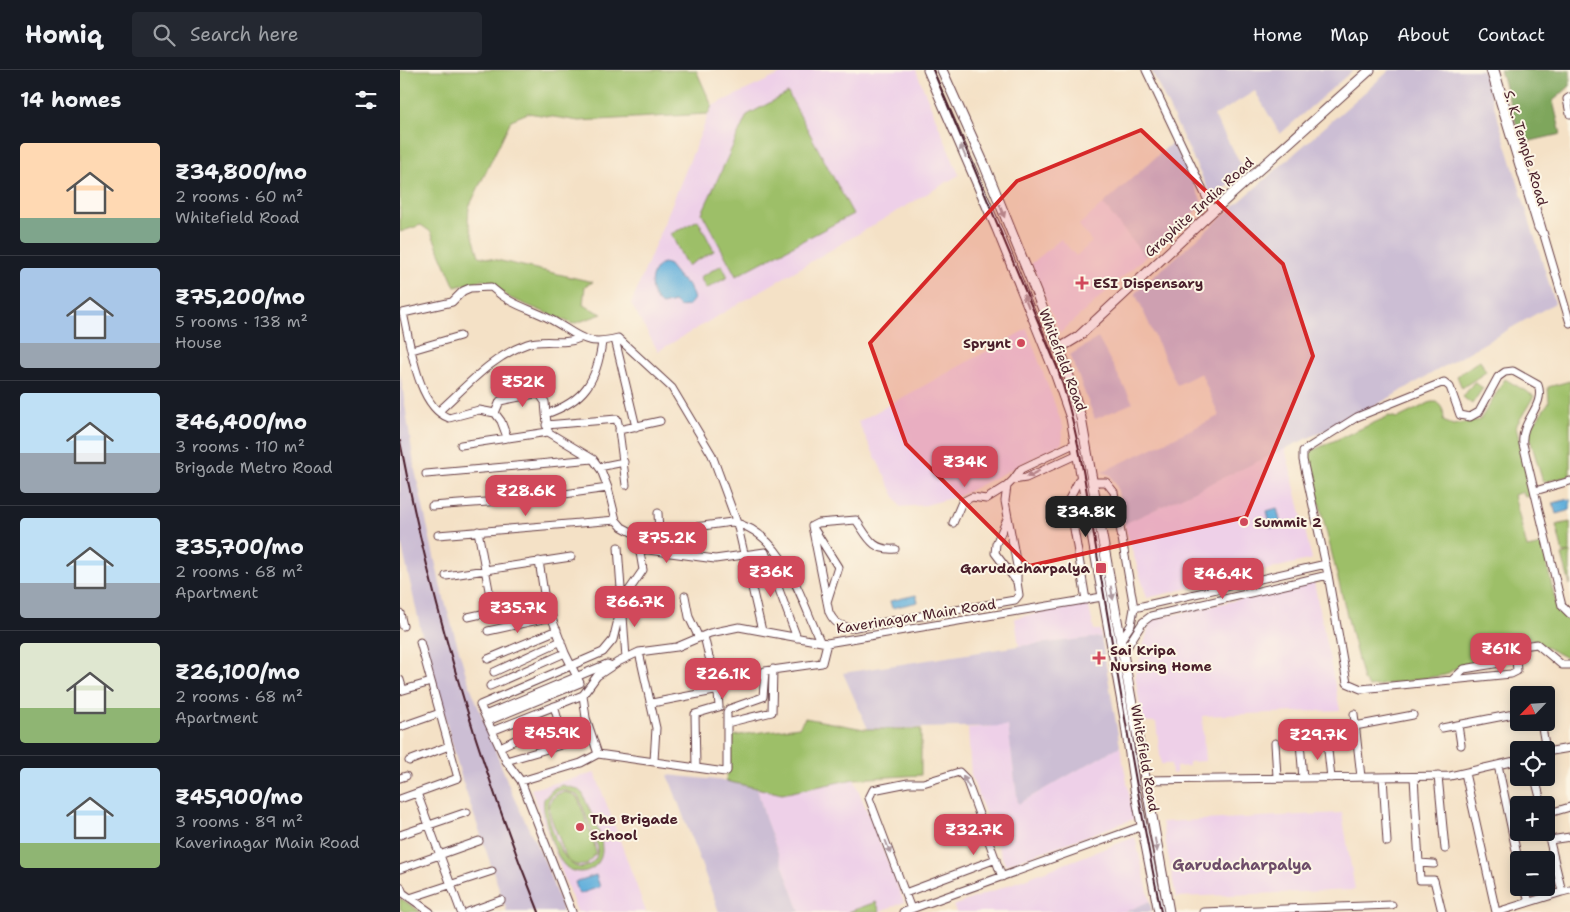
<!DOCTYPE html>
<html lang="en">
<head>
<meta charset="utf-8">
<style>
	body { margin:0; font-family:"Shantell Sans",sans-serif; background:#242831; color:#f1f3f6; height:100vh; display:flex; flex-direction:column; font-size:19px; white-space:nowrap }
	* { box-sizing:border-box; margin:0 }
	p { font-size:16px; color:#9ea1a6 }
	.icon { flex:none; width:28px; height:28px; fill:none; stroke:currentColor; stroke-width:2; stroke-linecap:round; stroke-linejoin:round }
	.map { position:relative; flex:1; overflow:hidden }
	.sheet { display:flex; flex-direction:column; background:#171b24; width:400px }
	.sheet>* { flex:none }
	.needle { width:32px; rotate:245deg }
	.tools { position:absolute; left:1110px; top:616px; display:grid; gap:10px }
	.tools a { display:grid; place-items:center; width:45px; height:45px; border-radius:5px; background:#171b24; box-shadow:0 2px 12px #0003; font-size:25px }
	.price { position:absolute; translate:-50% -42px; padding:0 11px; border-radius:10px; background:#d1495b; color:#fff; font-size:16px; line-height:32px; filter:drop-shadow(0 1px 2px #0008) }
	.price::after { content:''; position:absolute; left:50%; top:30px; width:15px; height:11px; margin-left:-8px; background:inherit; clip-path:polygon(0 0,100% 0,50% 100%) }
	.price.active { background:#222; color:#fff }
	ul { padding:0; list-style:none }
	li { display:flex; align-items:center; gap:15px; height:125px; padding:0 20px }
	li+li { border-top:1px solid #363941 }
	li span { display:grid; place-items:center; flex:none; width:140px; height:100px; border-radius:5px; color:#555 }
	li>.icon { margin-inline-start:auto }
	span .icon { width:60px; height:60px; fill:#fffc; stroke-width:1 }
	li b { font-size:21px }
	h2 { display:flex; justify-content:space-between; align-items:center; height:60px; padding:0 20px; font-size:21px }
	header { display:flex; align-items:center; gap:30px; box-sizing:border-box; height:70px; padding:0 25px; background:#171b24; border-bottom:1px solid #363941 }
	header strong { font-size:24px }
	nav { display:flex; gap:28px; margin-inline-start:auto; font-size:18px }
	.search { width:350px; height:45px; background:#242831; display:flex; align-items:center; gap:12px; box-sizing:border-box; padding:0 18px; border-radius:5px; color:#9ea1a6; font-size:19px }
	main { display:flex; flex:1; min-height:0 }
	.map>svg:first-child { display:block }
</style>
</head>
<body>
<header>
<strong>Homiq</strong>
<div class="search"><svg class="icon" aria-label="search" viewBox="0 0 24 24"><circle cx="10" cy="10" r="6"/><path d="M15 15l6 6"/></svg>Search here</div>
<nav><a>Home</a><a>Map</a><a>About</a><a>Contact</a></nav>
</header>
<main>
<section class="sheet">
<h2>14 homes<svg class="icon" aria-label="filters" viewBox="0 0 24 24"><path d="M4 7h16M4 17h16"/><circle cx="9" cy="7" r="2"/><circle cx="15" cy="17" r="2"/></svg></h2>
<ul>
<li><span style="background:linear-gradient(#ffd9b3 75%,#7fa58c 0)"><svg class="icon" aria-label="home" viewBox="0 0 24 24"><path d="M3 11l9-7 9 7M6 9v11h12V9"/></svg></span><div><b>₹34,800/mo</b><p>2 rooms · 60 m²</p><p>Whitefield Road</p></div></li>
<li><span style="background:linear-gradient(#a9c7e8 75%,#9aa5b1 0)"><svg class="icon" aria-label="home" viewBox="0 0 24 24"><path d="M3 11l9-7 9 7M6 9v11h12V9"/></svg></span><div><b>₹75,200/mo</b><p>5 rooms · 138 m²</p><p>House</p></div></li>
<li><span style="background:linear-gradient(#bfe0f5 60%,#9aa5b1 0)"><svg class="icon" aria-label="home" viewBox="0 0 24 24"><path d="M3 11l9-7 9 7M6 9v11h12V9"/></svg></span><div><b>₹46,400/mo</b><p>3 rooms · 110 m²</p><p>Brigade Metro Road</p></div></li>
<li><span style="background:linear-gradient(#bfe0f5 65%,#9aa5b1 0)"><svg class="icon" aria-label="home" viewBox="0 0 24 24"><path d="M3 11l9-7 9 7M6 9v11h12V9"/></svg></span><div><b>₹35,700/mo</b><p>2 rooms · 68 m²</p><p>Apartment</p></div></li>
<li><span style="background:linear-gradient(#dfe7d0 65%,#8fb573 0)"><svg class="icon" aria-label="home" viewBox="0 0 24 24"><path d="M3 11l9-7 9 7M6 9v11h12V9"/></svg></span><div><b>₹26,100/mo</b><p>2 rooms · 68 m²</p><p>Apartment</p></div></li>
<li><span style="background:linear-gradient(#bfe0f5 75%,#8fb573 0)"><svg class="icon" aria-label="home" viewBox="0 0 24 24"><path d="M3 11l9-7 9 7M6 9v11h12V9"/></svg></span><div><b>₹45,900/mo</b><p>3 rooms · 89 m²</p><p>Kaverinagar Main Road</p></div></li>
</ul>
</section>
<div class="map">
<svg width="1170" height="842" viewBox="0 0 1170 842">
	<rect width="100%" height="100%" fill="#fcf5e5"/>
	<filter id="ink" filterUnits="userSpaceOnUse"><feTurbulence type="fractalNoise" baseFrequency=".02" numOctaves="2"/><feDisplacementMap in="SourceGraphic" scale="10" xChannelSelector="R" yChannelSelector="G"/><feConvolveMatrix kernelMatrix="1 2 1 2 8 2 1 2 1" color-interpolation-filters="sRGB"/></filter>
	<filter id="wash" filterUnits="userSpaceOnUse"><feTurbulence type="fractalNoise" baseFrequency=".0096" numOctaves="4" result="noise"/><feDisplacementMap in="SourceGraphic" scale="20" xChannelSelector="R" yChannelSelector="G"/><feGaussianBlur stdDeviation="1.12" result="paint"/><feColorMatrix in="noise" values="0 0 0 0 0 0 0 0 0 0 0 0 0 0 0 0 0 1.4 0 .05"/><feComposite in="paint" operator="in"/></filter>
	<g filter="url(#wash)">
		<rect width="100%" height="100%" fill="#f4e1c6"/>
		<path fill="#eed0e8" d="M389 0H516L559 105 258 281 231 234 312 36Z
			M703 134 745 187 660 263 631 194 661 169 676 186 692 172 679 155Z
			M627 259 663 357 662 373 559 426 526 435 500 437 458 352Z
			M885 378 912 489 747 528 724 454Z
			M914 512 940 640 802 646 805 691 789 692V696L776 697V703L772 704 771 694H761L756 652 742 651 735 604 751 550Z
			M688 533 694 560H700L701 567 619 576 615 548Z
			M608 655 618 734 720 676 734 749 605 795 571 706 568 658Z
			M195 703 229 795 246 842H177L131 719Z
			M454 709 504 832 478 842H400L365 748 357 718 382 724Z
			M942 743 955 820 776 827 762 752Z
			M735 767 750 831 725 842H556L553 836Z"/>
		<path fill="#ccbed4" d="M751 0H953L880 64 855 21 814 46 845 101 812 128Z
			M990 0H1083L1155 233 966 341 724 454 717 417 710 405 702 402 819 346 801 303 777 315 735 223Z
			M773 72 803 134 745 187 703 134Z
			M698 268 733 333 695 349 670 285Z
			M0 302 15 400 41 518 67 608 113 726 145 792 163 842H107L62 710 22 565 0 468Z
			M701 567 720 676 618 734 608 656 468 659 443 603 619 576Z
			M268 705 326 711 357 718 365 748 400 842H319Z
			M750 831 752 842H725Z"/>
		<path fill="#9dbf68" stroke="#746f4a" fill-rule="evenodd" d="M0 0H296L312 36 308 44 179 51 128 43 111 50 69 137 68 150 79 186 193 212 185 216 183 235 202 244 173 254 110 228 95 216 83 210 55 217 31 162 21 155 0 162Z
			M388 23 453 144 336 206 302 143 347 45Z
			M298 150 314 181 287 196 271 164Z
			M322 195 328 207 306 219 300 207Z
			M1080 290 1086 302 1062 318 1057 306Z
			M1105 309 1134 326 1116 356 1132 426 1125 427 1123 422 1114 425 1127 478 1142 475 1158 541 1170 549V590L1124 565 1100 571 1102 583 1095 591 1061 595 1045 605 969 617 963 610 907 383 989 346 998 348 1031 332H1036C1043 337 1045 343 1043 351L1053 355 1080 350Z
			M1170 311V406L1143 412 1128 362 1149 332 1148 317Z
			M1074 312 1083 318 1072 334 1063 327Z
			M1170 452V482L1163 483 1156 455Z
			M1170 482V515L1162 485Z
			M405 648 464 659H521V705L454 709 382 724 326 711 332 666 399 657Z
			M162 715 177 719 183 724C189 741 202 762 202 779 203 799 178 810 164 795 154 784 141 743 144 729L154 718ZM162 720 174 723 179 727 198 778 196 788C168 825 144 744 148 732 150 725 156 722 162 720Z
			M163 722 173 724 178 728 194 773 196 783 186 795C180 796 173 796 168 790 164 785 162 775 159 768 153 752 139 729 163 722Z
			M0 828 21 842H4L0 839Z
			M476 832 480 841 478 842H448Z"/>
		<path fill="#7ea65c" stroke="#646244" d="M1100 0H1170V16L1153 31 1161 64 1122 73Z"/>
		<path fill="#63b0dc" stroke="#566884" d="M263 193 268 194 281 210 289 215 294 229 288 236 280 237 274 232 262 235C248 226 247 201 263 193Z
			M1170 429V440L1156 444 1153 433Z
			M877 438 881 455 871 458 867 441Z
			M516 525 518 532 492 538 490 531Z
			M196 805 200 817 179 824 175 812Z"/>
	</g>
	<g filter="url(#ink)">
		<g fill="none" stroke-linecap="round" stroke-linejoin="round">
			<g stroke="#643c42" stroke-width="9">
				<path id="minor" d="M746 0 813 141
					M1090 0 1138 158 1142 163
					M1095 0 1170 253
					M1170 27 1167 29 1170 44
					M215 269 236 357
					M202 272C197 311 184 331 146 344L148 362 193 389 201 400 208 418 216 450 222 457 237 465 332 452C383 462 401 529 420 571
					M12 280 60 266
					M39 341C67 316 91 287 127 274 145 268 163 276 180 268
					M95 343 100 331 139 323 145 332 146 344
					M146 355 217 349 220 361
					M107 367 101 351 95 343 79 340 49 348C17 337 10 271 3 243L52 232 63 221 70 218 91 217C112 236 127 237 150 249 178 264 183 277 218 268L272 318 312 385 337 453 362 561
					M676 373 621 399 613 410 626 408 678 384
					M61 375 148 362
					M199 397 224 392
					M26 404 193 389
					M681 406 669 429 686 530
					M693 412H706L714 422 734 538 731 555 720 571
					M226 415 219 360 260 351
					M1135 421 1170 411
					M32 436 128 429 208 418
					M258 443 259 463
					M607 449 596 474 595 483 617 512
					M553 453 562 432 572 427 586 429 607 416
					M412 456 429 542C434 553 439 555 450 558L615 530 619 525 617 512V496L605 431 607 416 613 410
					M412 456 418 453 456 450C468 467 472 481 495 479
					M414 459 438 497 427 532
					M78 461 91 531
					M38 465 216 450
					M218 477 226 588
					M241 479 315 489 365 482 397 568
					M46 506 171 487
					M285 526 289 547 299 568
					M734 538 926 494
					M0 543 3 556
					M1170 544 1162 536 1160 528 1123 374C1120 351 1146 336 1138 315L1113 301 1105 302 1098 307 1079 342 1070 347 1060 345 1050 317 1044 312 957 347 903 381V390L928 505 947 613 961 619 1111 604 1117 601 1115 577 1137 574 1162 595H1170
					M68 547 145 530
					M88 561 152 547
					M304 566 309 587 318 602
					M239 582 256 658 254 691
					M723 583 743 552 751 546 928 505
					M88 589 157 560
					M94 602 161 571
					M0 610 3 620
					M1052 610 1064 599 1100 593 1105 586 1102 571
					M90 616 165 583
					M0 621 31 612
					M252 633 314 621 318 623 319 637 295 644 296 698
					M954 644 961 707
					M85 645 207 594 212 596
					M88 651 180 613 165 583 145 530 139 491
					M1141 652 1146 680
					M327 653 372 642 373 599
					M1058 655 1061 675
					M955 656 1013 645
					M0 657 40 643
					M1042 658 1119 643
					M92 661 183 625
					M927 671 931 708
					M875 673 877 707
					M900 673 903 708
					M100 677 158 650 154 636
					M1146 682 1170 678
					M198 684 325 702 327 701V642L329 639 363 627 365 601 422 593 427 573
					M9 691 49 676
					M106 691 192 666
					M1098 695 1119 794
					M1065 703 1096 842
					M1038 706 1045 779
					M983 707 987 772
					M1014 707 1020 810H1034L1042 842
					M0 708 6 706
					M1135 708 1142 735
					M744 710 1050 706 1119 690
					M121 711 181 693 198 684 186 648 183 625 197 606 218 592 239 582 277 577 310 563 339 557 427 573 702 527
					M17 723 61 842
					M0 729 58 708 20 572
					M1146 744 1170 737
					M1146 755 1162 822 1170 820
					M0 765 67 742
					M1150 770 1170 767
					M1019 793 1034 794
					M0 799 79 771
					M0 816 3 823 30 842
					M1125 818 1129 832
					M505 823 596 789
					M10 828 92 801
					M511 839 469 728 473 720 508 713H523L559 702 566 709 602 807
					M68 842 101 830
					M172 842 121 711 106 691 80 635 203 582 213 570 223 529 243 500 237 465
					M503 842 743 756
					M803 842 992 835
					M1097 842 1162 822"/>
			</g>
			<g stroke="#643c42" stroke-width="11">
				<path id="major" d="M528 0 597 159 654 300 671 348 725 649 735 719 759 842
					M542 0 584 94 666 296 681 348 769 842
					M658 279 678 267 813 141 970 0"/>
			</g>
			<use href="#minor" stroke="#fff" stroke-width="7"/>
			<use href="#major" stroke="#fff" stroke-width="9"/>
			<path stroke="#4a1f2b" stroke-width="2" d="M533 0 657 297C680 364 687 426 699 496 719 611 737 727 761 842
				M0 371C31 533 77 689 139 842"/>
		</g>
		<defs><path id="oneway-solid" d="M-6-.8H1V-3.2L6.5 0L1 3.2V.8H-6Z" transform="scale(1.25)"/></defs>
		<g fill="#ae9aa0">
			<use href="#oneway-solid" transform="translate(563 81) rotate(-113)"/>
			<use href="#oneway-solid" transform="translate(602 141) rotate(68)"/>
			<use href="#oneway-solid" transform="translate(626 231) rotate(-112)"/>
			<use href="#oneway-solid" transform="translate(633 404) rotate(153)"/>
			<use href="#oneway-solid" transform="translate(712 523) rotate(80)"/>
			<use href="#oneway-solid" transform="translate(566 712) rotate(-119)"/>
			<use href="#oneway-solid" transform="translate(756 775) rotate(81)"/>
			<use href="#oneway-solid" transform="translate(488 777) rotate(69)"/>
		</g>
	</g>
	<path fill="#d62828" fill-opacity="0.2" stroke="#d62828" stroke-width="4" stroke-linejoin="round" d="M741 60 883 194 913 286 846 447 629 496 506 374 470 273 617 111Z"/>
	<g fill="#d1495b" stroke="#fcf5e5" stroke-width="2">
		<path d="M679.5 205.5h5v5h5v5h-5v5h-5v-5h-5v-5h5z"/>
		<circle cx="621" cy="273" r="5"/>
		<circle cx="844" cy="452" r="5"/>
		<rect x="695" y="492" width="12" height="12" rx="2.5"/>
		<path d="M696.5 580.5h5v5h5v5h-5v5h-5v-5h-5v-5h5z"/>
		<circle cx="180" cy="757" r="5"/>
	</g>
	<g text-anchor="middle" stroke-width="4" stroke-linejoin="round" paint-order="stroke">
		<g font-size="14" fill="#4a1f2b" stroke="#fcf5e5">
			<text transform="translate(1126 78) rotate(73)" y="5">S. K. Temple Road</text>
			<text transform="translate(799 137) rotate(-42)" y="5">Graphite India Road</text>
			<text transform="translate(663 290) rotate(69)" y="5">Whitefield Road</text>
			<text transform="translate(516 546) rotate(-9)" y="5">Kaverinagar Main Road</text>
			<text transform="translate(745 688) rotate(80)" y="5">Whitefield Road</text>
		</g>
		<g font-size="14" font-weight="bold" fill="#4a1f2b" stroke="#fcf5e5" text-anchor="start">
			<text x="693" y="218">ESI Dispensary</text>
			<text x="611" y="278" text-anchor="end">Sprynt</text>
			<text x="854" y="457">Summit 2</text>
			<text x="690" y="503" text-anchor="end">Garudacharpalya</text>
			<text x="710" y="585">Sai Kripa<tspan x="710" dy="16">Nursing Home</tspan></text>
			<text x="190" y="754">The Brigade<tspan x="190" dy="16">School</tspan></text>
		</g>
		<g font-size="15" font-weight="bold" fill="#6e4d69" stroke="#fcf5e5">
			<text x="842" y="800">Garudacharpalya</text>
		</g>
	</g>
</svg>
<div class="tools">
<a><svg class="needle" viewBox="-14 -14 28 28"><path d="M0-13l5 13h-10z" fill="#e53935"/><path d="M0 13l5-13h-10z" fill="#9ea1a6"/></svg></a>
<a><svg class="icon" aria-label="locate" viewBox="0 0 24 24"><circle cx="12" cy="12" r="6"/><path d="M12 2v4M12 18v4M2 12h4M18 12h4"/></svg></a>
<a>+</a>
<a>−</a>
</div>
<b class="price" style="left:123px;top:338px">₹52K</b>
<b class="price" style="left:565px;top:418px">₹34K</b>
<b class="price" style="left:126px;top:447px">₹28.6K</b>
<b class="price active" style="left:686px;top:468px">₹34.8K</b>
<b class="price" style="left:267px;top:494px">₹75.2K</b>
<b class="price" style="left:371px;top:528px">₹36K</b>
<b class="price" style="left:823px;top:530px">₹46.4K</b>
<b class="price" style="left:235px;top:558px">₹66.7K</b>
<b class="price" style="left:118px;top:564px">₹35.7K</b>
<b class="price" style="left:1101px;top:605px">₹61K</b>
<b class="price" style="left:323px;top:630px">₹26.1K</b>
<b class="price" style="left:152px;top:689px">₹45.9K</b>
<b class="price" style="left:918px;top:691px">₹29.7K</b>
<b class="price" style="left:574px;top:786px">₹32.7K</b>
</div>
</main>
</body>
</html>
